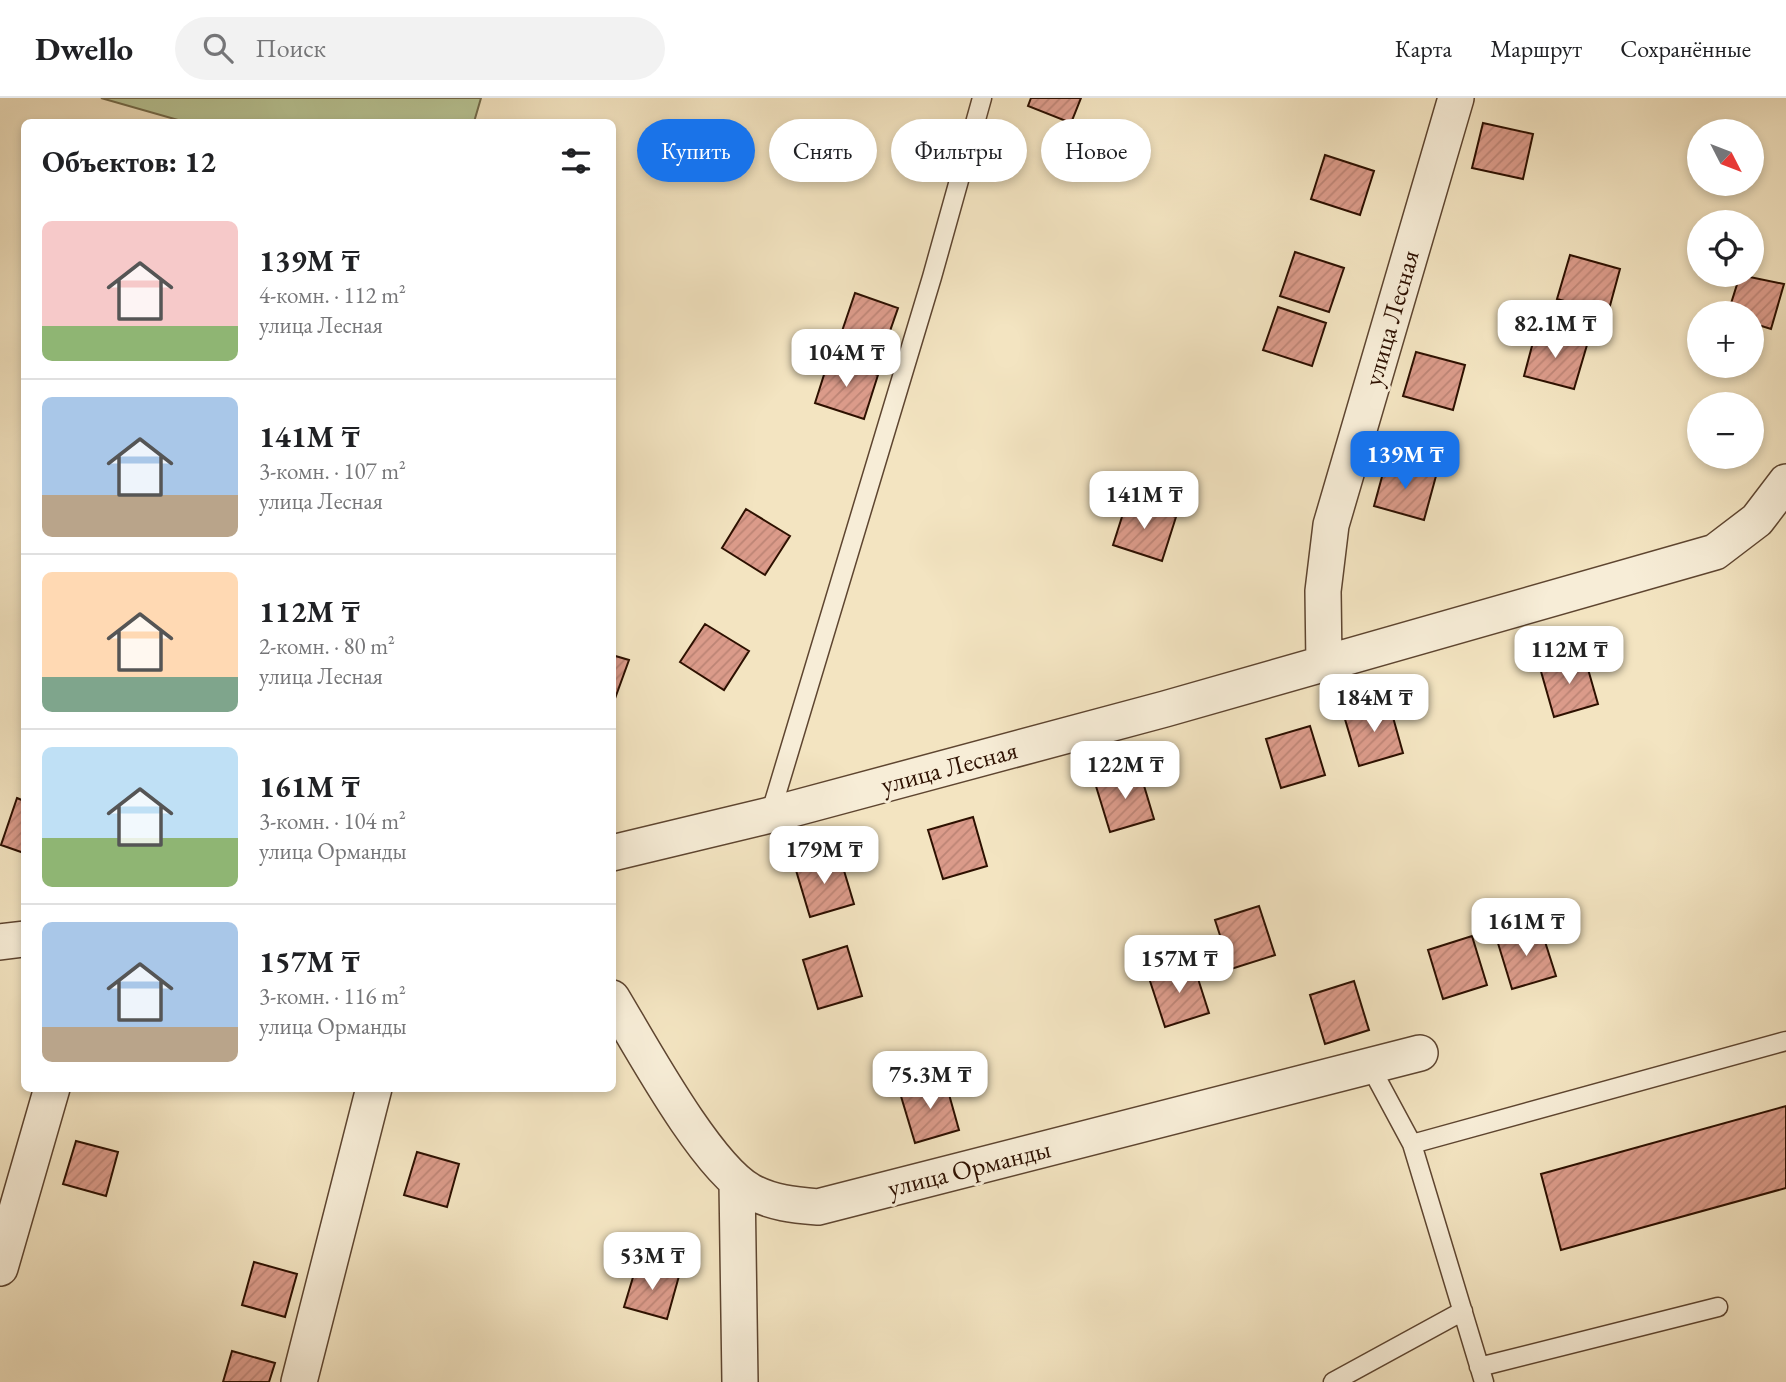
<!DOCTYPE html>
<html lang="ru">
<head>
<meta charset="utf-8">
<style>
	body { margin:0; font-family:"EB Garamond",serif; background:#f2f2f2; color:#202124; height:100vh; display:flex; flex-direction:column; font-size:26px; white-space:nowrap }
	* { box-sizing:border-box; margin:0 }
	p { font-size:23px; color:#757577 }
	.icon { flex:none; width:38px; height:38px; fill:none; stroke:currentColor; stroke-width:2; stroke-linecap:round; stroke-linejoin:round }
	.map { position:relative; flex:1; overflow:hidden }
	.sheet { position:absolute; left:21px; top:21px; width:595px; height:973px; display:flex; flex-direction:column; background:#fff; border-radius:10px; box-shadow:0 4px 10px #0003 }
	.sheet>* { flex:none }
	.banner { position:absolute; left:637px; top:21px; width:665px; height:63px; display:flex; gap:14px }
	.needle { width:46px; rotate:132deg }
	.tools { position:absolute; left:1687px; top:21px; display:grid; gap:14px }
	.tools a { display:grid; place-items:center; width:77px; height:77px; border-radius:50%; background:#fff; box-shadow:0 4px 10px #0003; font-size:35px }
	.price { position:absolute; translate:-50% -60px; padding:0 16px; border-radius:14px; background:#fff; color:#222; font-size:23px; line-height:46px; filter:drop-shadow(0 2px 4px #0008) }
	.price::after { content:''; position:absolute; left:50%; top:42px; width:21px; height:16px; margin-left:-10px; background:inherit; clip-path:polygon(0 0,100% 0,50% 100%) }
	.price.on { background:#1a73e8; color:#fff }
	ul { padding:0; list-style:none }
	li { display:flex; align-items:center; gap:21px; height:175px; padding:0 21px }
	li+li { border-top:2px solid #e0e0e0 }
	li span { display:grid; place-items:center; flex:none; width:196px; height:140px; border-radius:10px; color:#555 }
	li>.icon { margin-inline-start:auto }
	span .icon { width:84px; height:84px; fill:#fffc; stroke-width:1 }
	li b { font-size:30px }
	h2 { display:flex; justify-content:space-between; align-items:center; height:84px; padding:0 21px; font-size:30px }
	.tag { padding:0 24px; border-radius:32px; background:#fff; box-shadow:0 4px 10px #0003; font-size:24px; line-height:63px }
	.tag.on { background:#1a73e8; color:#fff }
	header { display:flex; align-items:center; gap:42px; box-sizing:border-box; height:98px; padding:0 35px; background:#fff; border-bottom:2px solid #e0e0e0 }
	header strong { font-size:33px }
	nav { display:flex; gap:38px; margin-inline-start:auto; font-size:24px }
	.search { width:490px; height:63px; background:#f2f2f2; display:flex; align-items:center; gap:18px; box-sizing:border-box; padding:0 24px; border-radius:38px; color:#757577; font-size:26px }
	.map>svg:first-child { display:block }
</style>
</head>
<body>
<header>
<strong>Dwello</strong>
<div class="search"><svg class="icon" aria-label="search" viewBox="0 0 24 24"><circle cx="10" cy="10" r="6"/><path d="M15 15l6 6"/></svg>Поиск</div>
<nav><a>Карта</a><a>Маршрут</a><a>Сохранённые</a></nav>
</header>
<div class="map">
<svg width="1786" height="1284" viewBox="0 0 1786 1284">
	<defs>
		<pattern id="building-hatch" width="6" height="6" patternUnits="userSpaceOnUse" patternTransform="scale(1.75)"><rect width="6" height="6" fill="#db9b8a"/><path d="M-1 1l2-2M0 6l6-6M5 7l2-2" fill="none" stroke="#bc8475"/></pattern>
	</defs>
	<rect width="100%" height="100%" fill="#f3e4c1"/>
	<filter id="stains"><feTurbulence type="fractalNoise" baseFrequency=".00286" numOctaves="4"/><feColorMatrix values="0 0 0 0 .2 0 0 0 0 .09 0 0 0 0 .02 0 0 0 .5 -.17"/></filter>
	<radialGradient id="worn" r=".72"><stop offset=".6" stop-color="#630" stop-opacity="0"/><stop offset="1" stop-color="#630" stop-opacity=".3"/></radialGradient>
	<path fill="#b8c595" stroke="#726a4a" stroke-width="2" d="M101 0H481L474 24H185Z"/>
	<path fill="url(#building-hatch)" stroke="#2d1000" stroke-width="2" d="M1031 0H1081L1071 25 1028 8Z
		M1483 25 1533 36 1523 81 1472 70Z
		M1325 57 1374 73 1360 117 1311 101Z
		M1295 154 1344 170 1329 214 1280 198Z
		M1570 157 1620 171 1608 215 1557 201Z
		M1740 177 1784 186 1771 231 1752 225V215H1728Z
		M855 195 898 210 883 253 840 239Z
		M1278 209 1326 225 1312 268 1263 252Z
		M1536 233 1587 247 1574 291 1524 278Z
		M1416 254 1465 267 1453 312 1403 298Z
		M829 261 878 277 864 321 815 305Z
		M1386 364 1436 378 1424 422 1374 408Z
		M1127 403 1176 419 1162 463 1113 447Z
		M746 411 790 438 765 477 722 450Z
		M705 526 749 553 724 592 680 564Z
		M612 557 629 562 613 606H612Z
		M1584 557 1598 606 1554 619 1540 570Z
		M1389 605 1403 655 1359 668 1344 618Z
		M1310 628 1325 677 1281 690 1266 641Z
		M1139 671 1154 721 1110 734 1095 685Z
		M17 700 24 703V755L1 747Z
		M973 719 987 768 943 781 928 732Z
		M839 756 854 806 810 819 795 769Z
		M1259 808 1275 857 1231 871 1215 822Z
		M1540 828 1556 878 1512 891 1497 842Z
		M1472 838 1487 887 1443 901 1428 852Z
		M847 848 862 898 818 911 803 862Z
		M1193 865 1209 915 1165 929 1149 880Z
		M1354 883 1369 932 1325 946 1310 897Z
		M945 982 959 1032 915 1045 900 995Z
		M1786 1008V1090L1561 1152 1541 1076Z
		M76 1043 118 1054 106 1098 63 1086Z
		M417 1054 459 1066 447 1109 404 1097Z
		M254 1164 297 1176 285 1219 242 1207Z
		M637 1166 679 1178 667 1221 624 1209Z
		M232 1253 275 1265 269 1284H223Z"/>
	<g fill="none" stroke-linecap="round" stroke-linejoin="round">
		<g stroke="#5e4530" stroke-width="21">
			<path id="lane" d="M770 717 932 179 982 0
				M1370 968 1412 1046 1484 1284
				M1412 1046 1786 943
				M1479 1269 1718 1209
				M1333 1284 1463 1213"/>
		</g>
		<g stroke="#5e4530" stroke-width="38">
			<path id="street" d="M1324 566 1323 493 1331 427 1456 0
				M612 755 770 717 1165 611 1715 454 1757 422 1786 384
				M0 844 24 841
				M612 900C641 948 705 1067 750 1093 772 1105 794 1107 818 1109L1420 955
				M737 1084 740 1284
				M0 1170 52 990
				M299 1284 374 990"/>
		</g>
		<use href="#lane" stroke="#f7edd7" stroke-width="18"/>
		<use href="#street" stroke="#f7edd7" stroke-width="35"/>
	</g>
	<g text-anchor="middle" stroke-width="6" stroke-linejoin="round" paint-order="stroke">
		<g font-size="26" fill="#2d1000" stroke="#f7edd7">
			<text transform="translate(1391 220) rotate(-74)" y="9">улица Лесная</text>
			<text transform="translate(949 669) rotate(-15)" y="9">улица Лесная</text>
			<text transform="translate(969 1070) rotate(-14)" y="9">улица Орманды</text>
		</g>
	</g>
	<rect width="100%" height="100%" filter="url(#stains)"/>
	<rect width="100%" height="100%" fill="url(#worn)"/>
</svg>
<div class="tools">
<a><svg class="needle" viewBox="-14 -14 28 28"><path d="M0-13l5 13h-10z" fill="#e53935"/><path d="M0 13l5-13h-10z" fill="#757577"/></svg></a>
<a><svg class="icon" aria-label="locate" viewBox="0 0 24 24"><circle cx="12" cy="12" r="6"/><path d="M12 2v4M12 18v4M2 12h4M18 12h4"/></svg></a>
<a>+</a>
<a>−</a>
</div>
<b class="price" style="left:1555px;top:262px">82.1M ₸</b>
<b class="price" style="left:846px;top:291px">104M ₸</b>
<b class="price on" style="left:1405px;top:393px">139M ₸</b>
<b class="price" style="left:1144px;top:433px">141M ₸</b>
<b class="price" style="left:1569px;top:588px">112M ₸</b>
<b class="price" style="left:1374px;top:636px">184M ₸</b>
<b class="price" style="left:1125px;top:703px">122M ₸</b>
<b class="price" style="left:824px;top:788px">179M ₸</b>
<b class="price" style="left:1526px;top:860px">161M ₸</b>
<b class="price" style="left:1179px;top:897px">157M ₸</b>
<b class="price" style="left:930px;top:1013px">75.3M ₸</b>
<b class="price" style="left:652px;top:1194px">53M ₸</b>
<div class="banner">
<a class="tag on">Купить</a>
<a class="tag">Снять</a>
<a class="tag">Фильтры</a>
<a class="tag">Новое</a>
</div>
<section class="sheet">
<h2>Объектов: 12<svg class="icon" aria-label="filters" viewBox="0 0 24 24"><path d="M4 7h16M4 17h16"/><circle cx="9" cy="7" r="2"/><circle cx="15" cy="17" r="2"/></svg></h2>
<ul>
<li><span style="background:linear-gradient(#f6c9c9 75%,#8fb573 0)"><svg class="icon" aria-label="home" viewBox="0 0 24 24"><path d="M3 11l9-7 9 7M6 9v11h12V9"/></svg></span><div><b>139M ₸</b><p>4-комн. · 112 m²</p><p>улица Лесная</p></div></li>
<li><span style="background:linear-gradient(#a9c7e8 70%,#b9a48a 0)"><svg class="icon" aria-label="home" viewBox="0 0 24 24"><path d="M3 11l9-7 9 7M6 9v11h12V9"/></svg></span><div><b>141M ₸</b><p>3-комн. · 107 m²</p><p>улица Лесная</p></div></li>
<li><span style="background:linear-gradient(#ffd9b3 75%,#7fa58c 0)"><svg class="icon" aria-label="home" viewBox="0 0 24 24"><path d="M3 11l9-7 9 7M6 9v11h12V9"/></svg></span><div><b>112M ₸</b><p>2-комн. · 80 m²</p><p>улица Лесная</p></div></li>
<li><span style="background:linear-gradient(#bfe0f5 65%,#8fb573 0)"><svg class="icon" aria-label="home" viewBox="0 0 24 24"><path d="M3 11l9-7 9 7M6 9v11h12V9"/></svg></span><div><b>161M ₸</b><p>3-комн. · 104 m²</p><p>улица Орманды</p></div></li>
<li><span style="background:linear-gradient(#a9c7e8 75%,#b9a48a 0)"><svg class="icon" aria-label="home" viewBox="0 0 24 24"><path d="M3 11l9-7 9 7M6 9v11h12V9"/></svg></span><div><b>157M ₸</b><p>3-комн. · 116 m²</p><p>улица Орманды</p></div></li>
</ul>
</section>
</div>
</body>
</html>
